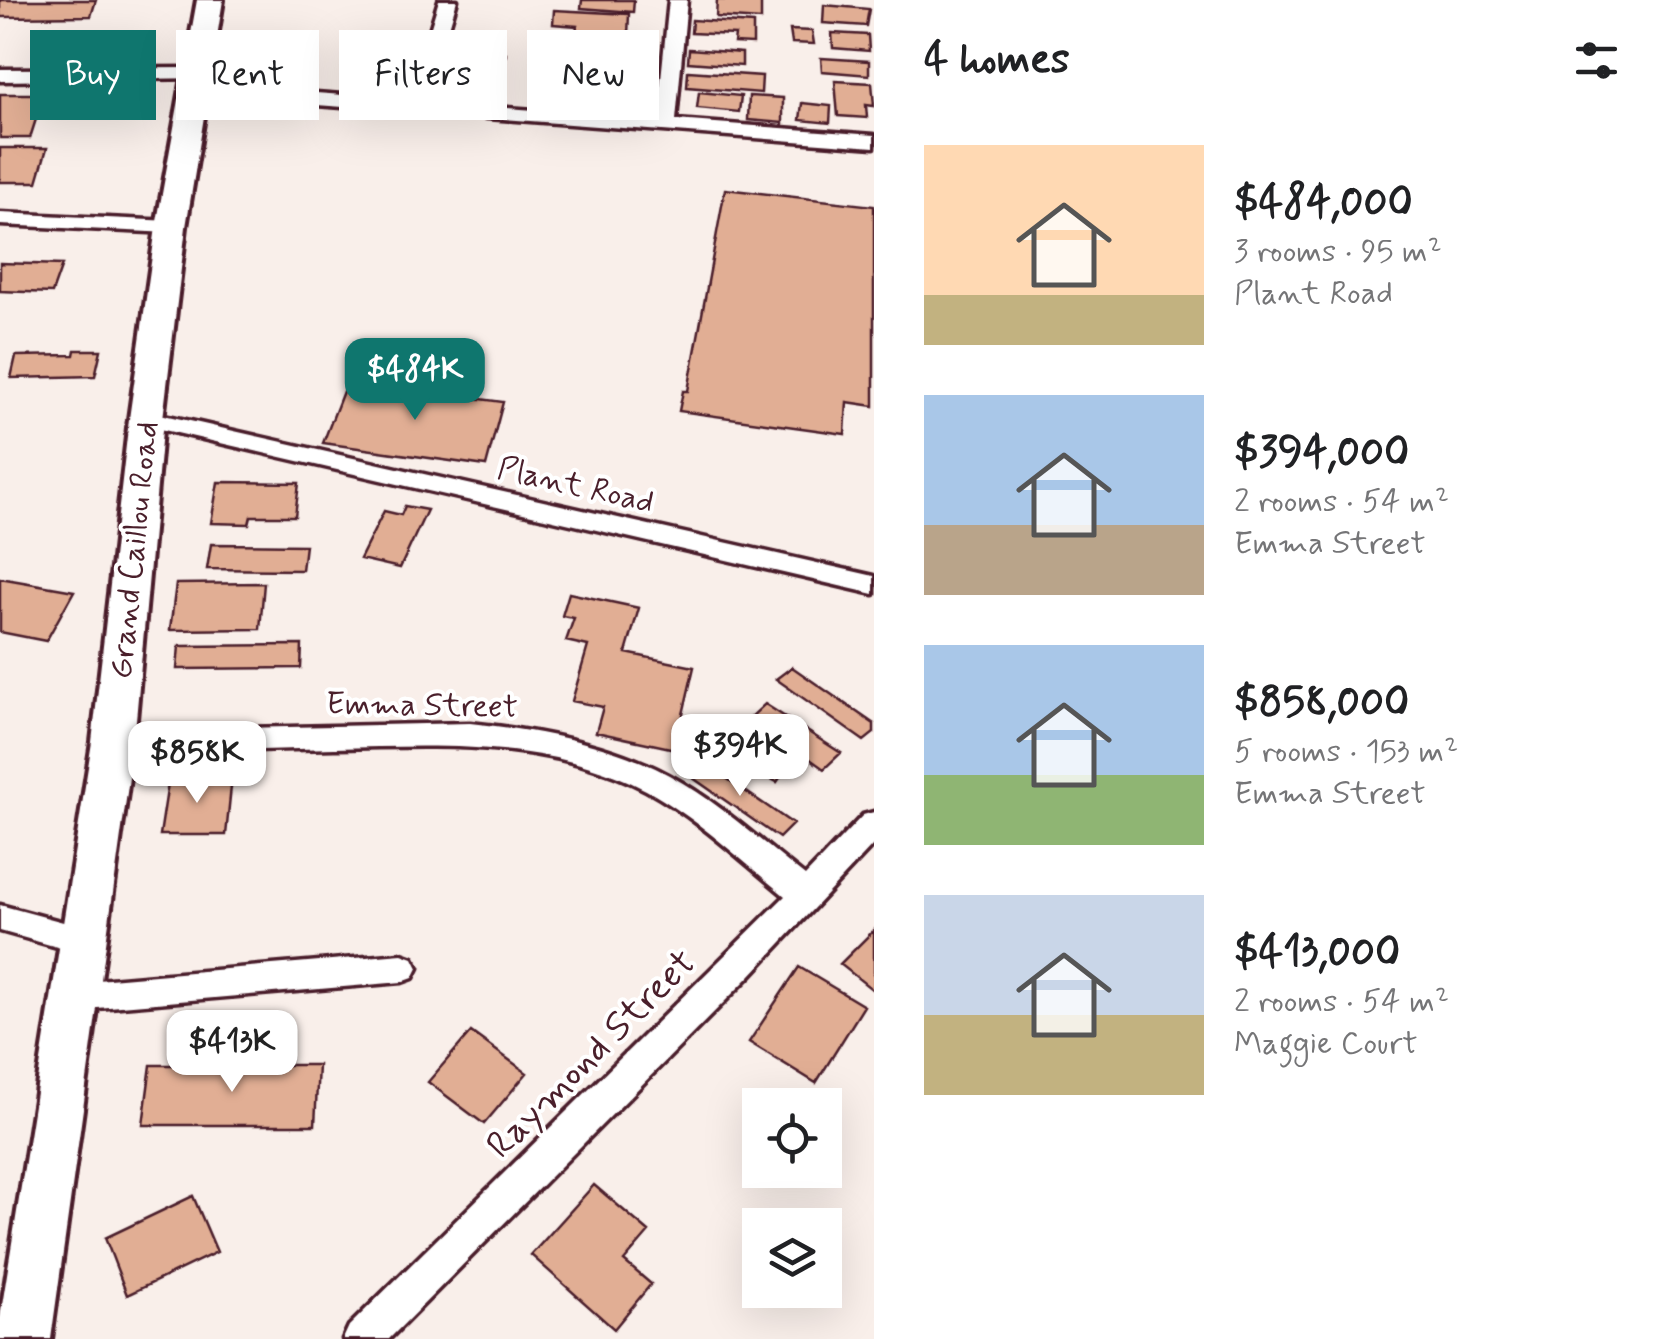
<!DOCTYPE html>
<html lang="en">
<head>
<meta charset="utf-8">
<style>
	body { margin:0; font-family:Mynerve,sans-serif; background:#f6f6f6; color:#202124; height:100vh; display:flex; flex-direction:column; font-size:38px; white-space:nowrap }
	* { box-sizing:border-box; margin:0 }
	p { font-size:32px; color:#757577 }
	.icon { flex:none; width:55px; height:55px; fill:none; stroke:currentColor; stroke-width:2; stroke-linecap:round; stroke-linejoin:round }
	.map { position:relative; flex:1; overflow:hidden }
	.details { display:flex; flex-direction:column; background:#fff; width:800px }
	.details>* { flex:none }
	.top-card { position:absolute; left:30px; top:30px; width:692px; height:90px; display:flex; gap:20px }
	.controls { position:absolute; left:742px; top:1088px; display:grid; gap:20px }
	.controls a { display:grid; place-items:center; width:100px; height:100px; border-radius:0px; background:#fff; box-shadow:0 10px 40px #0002; font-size:50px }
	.price { position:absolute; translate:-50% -85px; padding:0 22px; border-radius:20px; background:#fff; color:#222; font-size:32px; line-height:65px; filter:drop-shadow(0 2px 5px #0008) }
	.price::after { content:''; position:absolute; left:50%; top:60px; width:30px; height:22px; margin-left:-15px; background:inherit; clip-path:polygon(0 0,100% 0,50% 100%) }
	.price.on { background:#0f766e; color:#fff }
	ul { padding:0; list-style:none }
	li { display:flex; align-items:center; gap:30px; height:250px; padding:0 50px }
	li span { display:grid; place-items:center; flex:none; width:280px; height:200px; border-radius:0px; color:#555 }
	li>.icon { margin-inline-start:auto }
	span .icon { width:120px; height:120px; fill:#fffc; stroke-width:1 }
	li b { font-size:42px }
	h2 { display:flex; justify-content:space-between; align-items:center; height:120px; padding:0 50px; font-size:42px }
	.chip { padding:0 35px; border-radius:0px; background:#fff; box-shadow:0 10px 40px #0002; font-size:35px; line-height:90px }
	.chip.on { background:#0f766e; color:#fff }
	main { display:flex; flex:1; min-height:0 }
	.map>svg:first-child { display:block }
</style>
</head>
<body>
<main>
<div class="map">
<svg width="874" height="1339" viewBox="0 0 874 1339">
	<rect width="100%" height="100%" fill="#f9efea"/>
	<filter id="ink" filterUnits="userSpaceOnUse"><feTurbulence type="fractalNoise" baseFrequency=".01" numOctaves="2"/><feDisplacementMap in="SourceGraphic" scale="20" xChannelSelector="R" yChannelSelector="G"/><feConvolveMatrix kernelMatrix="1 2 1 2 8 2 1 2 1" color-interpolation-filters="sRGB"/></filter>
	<g filter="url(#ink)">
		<path fill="#e1ae94" stroke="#4a1f2b" stroke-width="2.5" d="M0 0H96L91 16 0 17Z
			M582 0H581H634L633 12 581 8Z
			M717 0H761V20L716 17Z
			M824 5 869 9 866 26 823 23Z
			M554 10 629 14 628 35 576 32 577 26 553 24Z
			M692 20 753 24V44L734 43 735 35 691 33Z
			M790 30 812 31 814 44 792 43Z
			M832 33 868 35 869 51 833 48Z
			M585 38 623 40 622 52 584 50Z
			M277 41H308L307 65 275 66Z
			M689 49 742 53V66L688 62Z
			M458 52 506 53 505 76H481V65H458Z
			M539 58 574 59V80L539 79Z
			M821 58 869 61V75L822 71Z
			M688 71 762 76 761 93 687 87Z
			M445 77 497 78V97L467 96V89L444 88Z
			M835 81 872 83 874 106 866 105 867 118 838 116Z
			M537 88 581 95V103L535 100Z
			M699 92 741 96 739 112 697 108Z
			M0 94H44L30 138H0Z
			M749 96 783 98V123L748 120Z
			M802 103 831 106 830 123 800 120Z
			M0 148H47L37 182H0Z
			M725 189 874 206V406L847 402 845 434 679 411 683 391H688Z
			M0 263 62 265 52 293 0 291Z
			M75 350H101L95 376 11 378 16 356 74 355Z
			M347 381 503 402 486 466 323 443Z
			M218 482 299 483 295 516H251L249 524 211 523Z
			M405 506 427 510 400 568 360 559 384 511 401 515Z
			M211 544 305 545 302 570 207 569Z
			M0 578 74 591 46 641 0 632Z
			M264 583 260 629 170 630 176 584Z
			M569 593 639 608 626 653 694 667 675 749 596 732 603 707 572 701 588 646 566 641 574 618 562 616Z
			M302 645 301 668 177 669 179 646Z
			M792 667 874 724V733L864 741 776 679Z
			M765 704 841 753 824 769 751 717Z
			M722 736 786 769 777 782 713 748Z
			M700 760 793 824 779 838 686 773Z
			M169 777H232L226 835H160Z
			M874 930V991L840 964Z
			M799 967 864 1006 816 1083 749 1042Z
			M471 1032 527 1073 484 1124 428 1082Z
			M151 1065H318L315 1125H143Z
			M594 1185 649 1232 624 1261 651 1284 614 1329 531 1255Z
			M193 1196 217 1252 127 1295 105 1238Z"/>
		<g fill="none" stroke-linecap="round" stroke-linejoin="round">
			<g stroke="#4a1f2b" stroke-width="7">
				<path id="street" d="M439 0H457L427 102 657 119 669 0H687L676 120 874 135V147L198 96 189 90 198 84 409 100Z
					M199 68 206 70V78L0 81V69Z
					M0 213 171 221 181 227 171 233 0 225Z
					M146 411 874 576V594L138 424 134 419Z
					M470 723C537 730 609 743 669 775 719 802 761 842 805 876L863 815 874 812V844L750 976 389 1339H343L349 1326 785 896C741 860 697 818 646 790 549 739 439 746 334 748 260 750 187 752 113 753L103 750 99 742 103 734 113 731Z
					M0 905 93 930 98 940 93 950 82 954 0 931Z
					M402 954 413 958 418 968 413 978 402 982 74 1010 63 1006 58 996 63 986 74 982Z"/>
			</g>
			<g stroke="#4a1f2b" stroke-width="8">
				<path id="secondary" d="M197 0H223L186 227 163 419 134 742 51 1339H0V1318L92 742 129 419 156 227Z"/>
			</g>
			<use href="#street" fill="#fff" fill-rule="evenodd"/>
			<use href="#secondary" fill="#fff" fill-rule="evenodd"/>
		</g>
	</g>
	<g text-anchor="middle" stroke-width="8" stroke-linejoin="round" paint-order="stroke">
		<g font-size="32" fill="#4a1f2b" stroke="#fff">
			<text transform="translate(576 484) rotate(13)" y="11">Plant Road</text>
			<text transform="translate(133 550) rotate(-84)" y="11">Grand Caillou Road</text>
			<text transform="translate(422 704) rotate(1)" y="11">Emma Street</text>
		</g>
		<g font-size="38" fill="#4a1f2b" stroke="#fff">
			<text transform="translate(590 1053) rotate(-45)" y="13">Raymond Street</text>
		</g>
	</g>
</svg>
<div class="controls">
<a><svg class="icon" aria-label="locate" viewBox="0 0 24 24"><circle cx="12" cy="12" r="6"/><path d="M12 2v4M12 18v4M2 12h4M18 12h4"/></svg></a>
<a><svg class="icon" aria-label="layers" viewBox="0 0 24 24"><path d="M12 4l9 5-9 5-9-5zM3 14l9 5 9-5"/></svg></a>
</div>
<b class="price on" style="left:415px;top:423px">$484K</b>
<b class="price" style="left:740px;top:799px">$394K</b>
<b class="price" style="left:197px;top:806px">$858K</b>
<b class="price" style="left:232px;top:1095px">$413K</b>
<div class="top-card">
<a class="chip on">Buy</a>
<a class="chip">Rent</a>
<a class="chip">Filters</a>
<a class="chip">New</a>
</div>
</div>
<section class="details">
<h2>4 homes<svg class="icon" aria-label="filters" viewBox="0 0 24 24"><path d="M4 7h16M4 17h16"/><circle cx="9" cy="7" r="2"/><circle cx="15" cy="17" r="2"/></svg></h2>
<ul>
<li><span style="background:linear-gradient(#ffd9b3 75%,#c2b280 0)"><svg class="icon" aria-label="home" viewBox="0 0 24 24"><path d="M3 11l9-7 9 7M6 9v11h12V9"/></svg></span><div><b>$484,000</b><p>3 rooms · 95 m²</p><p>Plant Road</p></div></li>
<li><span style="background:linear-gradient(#a9c7e8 65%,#b9a48a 0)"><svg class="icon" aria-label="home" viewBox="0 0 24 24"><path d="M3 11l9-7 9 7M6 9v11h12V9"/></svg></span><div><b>$394,000</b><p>2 rooms · 54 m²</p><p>Emma Street</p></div></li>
<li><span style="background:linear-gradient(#a9c7e8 65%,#8fb573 0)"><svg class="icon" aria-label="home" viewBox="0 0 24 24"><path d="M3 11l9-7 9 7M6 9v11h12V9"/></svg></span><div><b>$858,000</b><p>5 rooms · 153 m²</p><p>Emma Street</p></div></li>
<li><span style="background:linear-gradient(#c9d6e8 60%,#c2b280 0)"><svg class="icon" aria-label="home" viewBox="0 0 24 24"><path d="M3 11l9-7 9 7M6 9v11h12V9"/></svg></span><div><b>$413,000</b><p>2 rooms · 54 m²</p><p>Maggie Court</p></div></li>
</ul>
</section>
</main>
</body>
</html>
